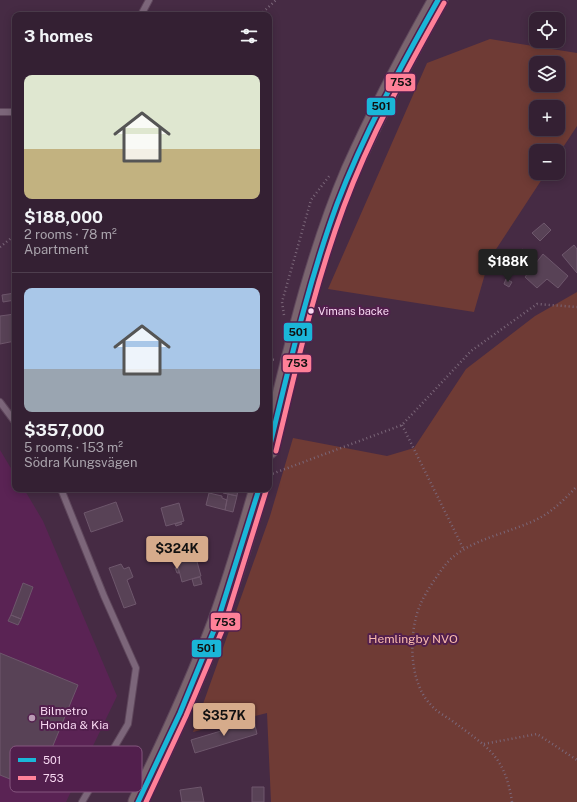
<!DOCTYPE html>
<html lang="en">
<head>
<meta charset="utf-8">
<style>
	body { margin:0; font-family:"Public Sans",sans-serif; background:#3c283b; color:#f1f3f6; height:100vh; display:flex; flex-direction:column; font-size:15px; white-space:nowrap }
	* { box-sizing:border-box; margin:0 }
	p { font-size:13px; color:#a9a3ac }
	.icon { flex:none; width:22px; height:22px; fill:none; stroke:currentColor; stroke-width:2; stroke-linecap:round; stroke-linejoin:round }
	.map { position:relative; flex:1; overflow:hidden }
	.sheet { position:absolute; left:12px; top:12px; width:260px; height:480px; display:flex; flex-direction:column; background:#342033; border-radius:8px; box-shadow:0 2px 10px #0003,0 0 0 1px #4e3e4e }
	.sheet>* { flex:none }
	.tools { position:absolute; left:529px; top:12px; display:grid; gap:8px }
	.tools a { display:grid; place-items:center; width:36px; height:36px; border-radius:8px; background:#342033; box-shadow:0 2px 10px #0003,0 0 0 1px #4e3e4e; font-size:20px }
	.price { position:absolute; translate:-50% -34px; padding:0 9px; border-radius:4px; background:#d6ab8b; color:#111; font-size:13px; line-height:26px; filter:drop-shadow(0 1px 2px #0008) }
	.price::after { content:''; position:absolute; left:50%; top:24px; width:12px; height:9px; margin-left:-6px; background:inherit; clip-path:polygon(0 0,100% 0,50% 100%) }
	.price.current { background:#222; color:#fff }
	ul { padding:0; list-style:none }
	li { display:grid; align-content:center; gap:8px; height:212px; padding:0 12px }
	li+li { border-top:1px solid #4e3e4e }
	li span { display:grid; place-items:center; height:124px; border-radius:8px; color:#555 }
	li>.icon { margin-inline-start:auto }
	span .icon { width:72px; height:72px; fill:#fffc; stroke-width:1 }
	li b { font-size:17px }
	h2 { display:flex; justify-content:space-between; align-items:center; height:48px; padding:0 12px; font-size:17px }
	.map>svg:first-child { display:block }
</style>
</head>
<body>
<div class="map">
<svg width="577" height="802" viewBox="0 0 577 802">
	<rect width="100%" height="100%" fill="#462b44"/>
	<path fill="#5a2354" d="M0 450 15 475V489H24L43 521 117 696 66 802H0Z"/>
	<path fill="#6f3b35" fill-rule="evenodd" d="M490 39 577 53V126L558 155V151H536V173H546L489 260 474 312 328 289 427 63ZM536 63H558V85H536ZM536 107H558V129H536Z
		M577 292V802H271L267 713 193 732 270 516 293 438 387 456 414 448 466 369 535 316Z"/>
	<path fill="#584256" stroke="#6e576c" d="M544 223 551 230 540 241 532 233Z
		M574 245 577 249V273L562 255Z
		M523 249 528 255 519 263 513 256Z
		M543 254 568 276 558 288 547 279 537 288 525 277Z
		M506 279 512 282 509 287 504 284Z
		M15 293V300L3 302 2 295Z
		M15 314V341L0 344V316Z
		M224 489H238L237 496 223 493Z
		M209 493 222 496V498L227 500 225 510 206 505Z
		M228 494 237 496 233 512 225 510Z
		M116 502 123 521 91 532 84 513Z
		M179 503 184 521 166 526 161 508Z
		M181 522 182 524 176 526 175 524Z
		M192 553 193 558 180 562 178 557Z
		M196 558 201 576 182 582 177 563Z
		M121 564 124 569 129 567 133 577 127 580 136 604 124 608 109 568Z
		M178 567 179 573H177L175 568Z
		M200 577 202 584 194 586 192 579Z
		M23 583 33 587 21 619 11 615Z
		M11 615 21 619 18 625 8 621Z
		M0 653 78 685 35 789 0 775Z
		M254 721 257 734 195 753 191 740Z
		M201 787 204 802H182L180 790Z
		M252 787H264V802H252Z"/>
	<g fill="none" stroke-linecap="round" stroke-linejoin="round">
		<g stroke="#5f475c" stroke-width="8">
			<path id="service" d="M141 15 149 0
				M0 112H15
				M0 402 15 422
				M61 489 104 596 136 668 128 724 82 802"/>
		</g>
		<g stroke="#5f475c" stroke-width="21">
			<path id="primary" d="M269 449C292 355 313 259 351 170 377 112 407 55 438 0
				M138 802C167 743 194 684 217 623 233 579 246 534 259 489"/>
		</g>
		<path stroke="#7b6779" stroke-width="2.5" stroke-dasharray="1 3" stroke-linecap="butt" d="M260 15 276 0
			M0 247 15 235
			M284 315 282 302 311 200 330 175
			M269 359 275 360
			M402 425 464 550
			M269 475 402 425 471 351 537 304 577 307
			M484 744 537 734 577 760
			M512 802C505 755 487 747 451 720 445 716 437 712 432 706 408 683 408 631 421 603 426 592 438 574 446 564 468 538 514 533 543 516 555 509 568 496 577 486"/>
		<use href="#service" stroke="#7c667a" stroke-width="6"/>
		<use href="#primary" stroke="#7a656f" stroke-width="19"/>
		<g stroke="#521f4d" stroke-width="8">
			<path id="bus-1" d="M269 449C289 367 308 283 337 204 364 133 401 66 438 0
				M138 802 180 713 217 623 259 489"/>
		</g>
		<g stroke="#521f4d" stroke-width="8">
			<path id="bus-2" d="M276 451C296 369 314 286 344 206 370 136 407 69 444 3
				M146 802 186 716 224 626 266 491"/>
		</g>
		<use href="#bus-1" stroke="#1ab6d8" stroke-width="5"/>
		<use href="#bus-2" stroke="#ff8098" stroke-width="5"/>
	</g>
	<circle fill="#f7d7f1" stroke="#521f4d" stroke-width="1.5" cx="311" cy="311" r="3.5"/>
	<circle fill="#b99bb4" stroke="#521f4d" stroke-width="1.5" cx="32" cy="718" r="4"/>
	<g text-anchor="middle" stroke-width="4" stroke-linejoin="round" paint-order="stroke">
		<g font-size="11" fill="#f7d7f1" stroke="#521f4d" text-anchor="start">
			<text x="318" y="315">Vimans backe</text>
		</g>
		<g font-size="12" fill="#f8baad" stroke="#521f4d">
			<text x="413" y="643">Hemlingby NVO</text>
		</g>
		<g font-size="12" fill="#f7d7f1" stroke="#521f4d" text-anchor="start">
			<text x="40" y="715">Bilmetro<tspan x="40" dy="14">Honda &amp; Kia</tspan></text>
		</g>
	</g>
	<rect x="10" y="746" width="132" height="46" rx="6" fill="#521f4d" stroke="#84567e" stroke-width="1"/>
	<rect x="18" y="758" width="18" height="4" fill="#1ab6d8"/>
	<rect x="18" y="776" width="18" height="4" fill="#ff8098"/>
	<g font-size="11" fill="#f7d7f1">
		<text x="43" y="764">501</text>
		<text x="43" y="782">753</text>
	</g>
	<g stroke="#521f4d" stroke-width="1.5">
		<rect x="385" y="73" width="31" height="19" rx="4" fill="#ff8098"/>
		<rect x="366" y="97" width="30" height="19" rx="4" fill="#1ab6d8"/>
		<rect x="283" y="322" width="30" height="20" rx="4" fill="#1ab6d8"/>
		<rect x="282" y="354" width="30" height="19" rx="4" fill="#ff8098"/>
		<rect x="210" y="612" width="31" height="19" rx="4" fill="#ff8098"/>
		<rect x="191" y="639" width="31" height="19" rx="4" fill="#1ab6d8"/>
	</g>
	<g font-size="11" text-anchor="middle" font-weight="bold" fill="#111">
		<text x="401" y="86">753</text>
		<text x="381" y="110">501</text>
		<text x="298" y="336">501</text>
		<text x="297" y="367">753</text>
		<text x="225" y="626">753</text>
		<text x="206" y="652">501</text>
	</g>
</svg>
<div class="tools">
<a><svg class="icon" aria-label="locate" viewBox="0 0 24 24"><circle cx="12" cy="12" r="6"/><path d="M12 2v4M12 18v4M2 12h4M18 12h4"/></svg></a>
<a><svg class="icon" aria-label="layers" viewBox="0 0 24 24"><path d="M12 4l9 5-9 5-9-5zM3 14l9 5 9-5"/></svg></a>
<a>+</a>
<a>−</a>
</div>
<b class="price current" style="left:508px;top:283px">$188K</b>
<b class="price" style="left:177px;top:570px">$324K</b>
<b class="price" style="left:224px;top:737px">$357K</b>
<section class="sheet">
<h2>3 homes<svg class="icon" aria-label="filters" viewBox="0 0 24 24"><path d="M4 7h16M4 17h16"/><circle cx="9" cy="7" r="2"/><circle cx="15" cy="17" r="2"/></svg></h2>
<ul>
<li><span style="background:linear-gradient(#dfe7d0 60%,#c2b280 0)"><svg class="icon" aria-label="home" viewBox="0 0 24 24"><path d="M3 11l9-7 9 7M6 9v11h12V9"/></svg></span><div><b>$188,000</b><p>2 rooms · 78 m²</p><p>Apartment</p></div></li>
<li><span style="background:linear-gradient(#a9c7e8 65%,#9aa5b1 0)"><svg class="icon" aria-label="home" viewBox="0 0 24 24"><path d="M3 11l9-7 9 7M6 9v11h12V9"/></svg></span><div><b>$357,000</b><p>5 rooms · 153 m²</p><p>Södra Kungsvägen</p></div></li>
</ul>
</section>
</div>
</body>
</html>
